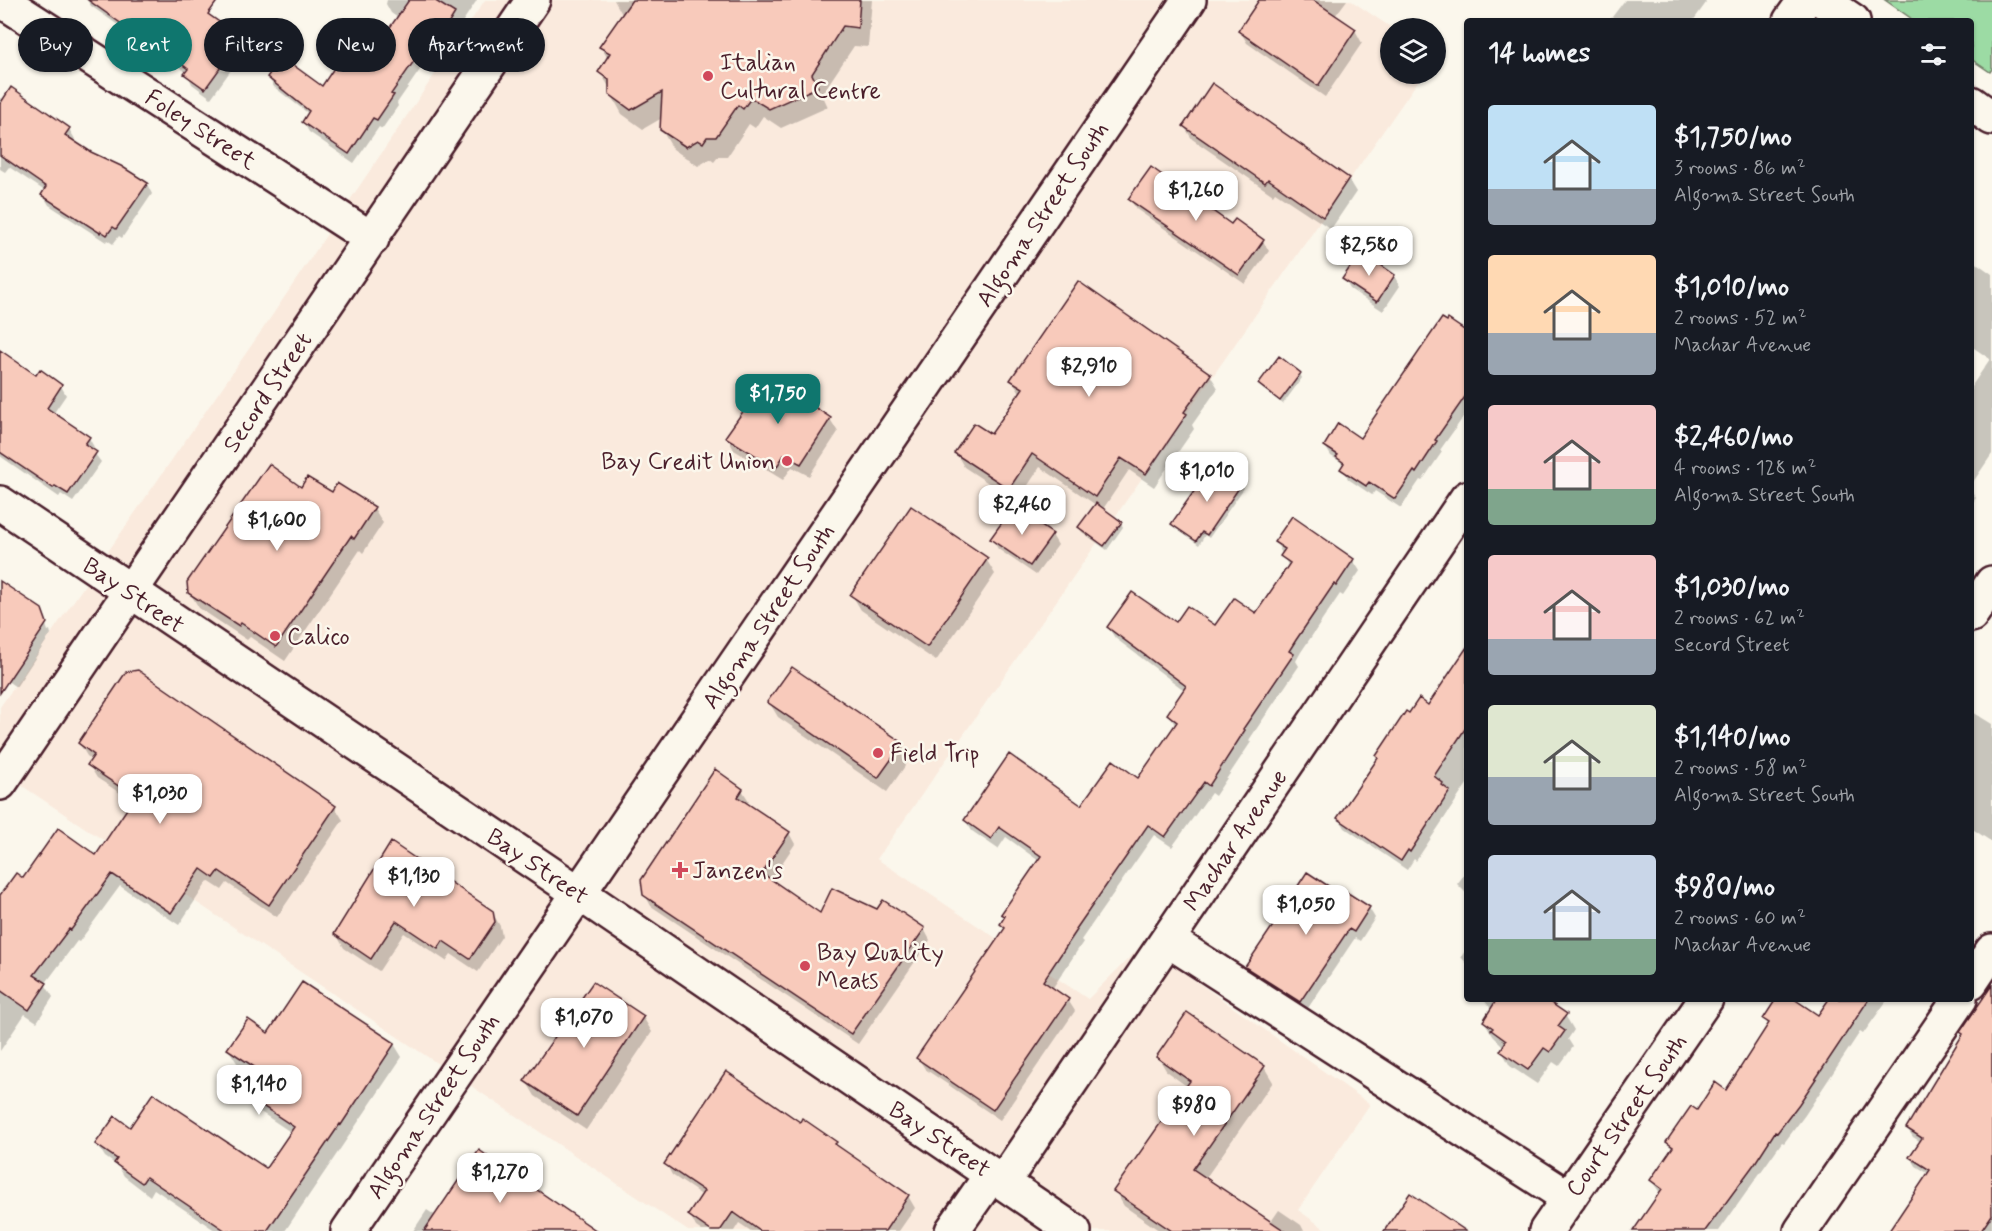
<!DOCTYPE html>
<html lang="en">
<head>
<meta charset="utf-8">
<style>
	body { margin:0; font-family:Mynerve,sans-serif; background:#242831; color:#f1f3f6; height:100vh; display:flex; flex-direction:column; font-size:22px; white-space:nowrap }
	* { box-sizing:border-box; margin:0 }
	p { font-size:20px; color:#9ea1a6 }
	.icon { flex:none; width:33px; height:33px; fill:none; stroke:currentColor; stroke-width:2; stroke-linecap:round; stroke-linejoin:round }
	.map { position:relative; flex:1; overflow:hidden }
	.side { position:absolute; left:1464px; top:18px; width:510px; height:984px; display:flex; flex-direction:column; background:#171b24; border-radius:6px; box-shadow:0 2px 4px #0004 }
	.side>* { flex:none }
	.top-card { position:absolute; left:18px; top:18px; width:570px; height:54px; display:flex; gap:12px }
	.fabs { position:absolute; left:1380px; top:18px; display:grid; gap:12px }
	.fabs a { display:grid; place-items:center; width:66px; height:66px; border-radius:50%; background:#171b24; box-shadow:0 2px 4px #0004; font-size:30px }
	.price { position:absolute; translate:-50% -51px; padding:0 14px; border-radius:12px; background:#fff; color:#222; font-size:20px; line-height:39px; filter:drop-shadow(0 2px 3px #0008) }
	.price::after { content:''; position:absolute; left:50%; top:36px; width:18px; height:14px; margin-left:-9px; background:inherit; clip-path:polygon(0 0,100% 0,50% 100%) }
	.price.selected { background:#0f766e; color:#fff }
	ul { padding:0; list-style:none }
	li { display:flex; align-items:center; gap:18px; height:150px; padding:0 24px }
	li span { display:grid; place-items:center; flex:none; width:168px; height:120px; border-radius:6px; color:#555 }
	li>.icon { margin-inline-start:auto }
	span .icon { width:72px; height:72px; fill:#fffc; stroke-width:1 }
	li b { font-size:26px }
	h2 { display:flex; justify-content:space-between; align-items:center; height:72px; padding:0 24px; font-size:26px }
	.tag { padding:0 21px; border-radius:27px; background:#171b24; box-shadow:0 2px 4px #0004; font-size:21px; line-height:54px }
	.tag.selected { background:#0f766e; color:#fff }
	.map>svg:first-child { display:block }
</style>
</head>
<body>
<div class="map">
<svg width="1992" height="1231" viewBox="0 0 1992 1231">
	<rect width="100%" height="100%" fill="#fbf7ec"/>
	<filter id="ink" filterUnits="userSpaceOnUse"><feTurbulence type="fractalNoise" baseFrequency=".0167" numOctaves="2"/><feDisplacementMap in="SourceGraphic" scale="12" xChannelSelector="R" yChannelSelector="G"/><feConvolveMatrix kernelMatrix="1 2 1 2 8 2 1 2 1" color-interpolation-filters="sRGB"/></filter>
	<g filter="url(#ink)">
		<path fill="#faeadd" d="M485 0H1350L1392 28H1390V74H1423L877 859 1088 999 1143 944 1370 1104 1298 1210 1328 1231H688L0 771V707L269 320Z"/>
		<path fill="#9cdba4" stroke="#737d68" stroke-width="1.5" d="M1885 0H1992V69L1990 72 1971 59V21H1915Z"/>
		<path fill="#0003" d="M87 0H171L241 39 246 49 211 98 192 84 187 73 144 40 142 42 91 6Z
			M387 0H477L445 48 438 44 397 103 398 106 382 129 379 127 354 163 309 132 303 122 309 114 274 87 268 77 322 88 349 62 371 58 398 18 391 13 386 4Z
			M614 0H872L868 47 854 46 822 94 828 107 781 128 763 116 755 128 749 124 727 157H718L714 162 710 159 698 166 673 149 661 129 662 118 643 129 622 114 611 94V90L600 72 608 59 601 47 623 16Z
			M1261 0H1347L1335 16 1355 30 1362 43 1325 97 1247 43 1240 31Z
			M1625 0H1704L1706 3 1693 21H1609Z
			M1212 85 1348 179 1356 192 1331 229 1275 192 1273 195 1192 139 1184 126Z
			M0 98 69 129 75 139 72 142 147 184 152 194 122 238 119 236 113 244 107 240 106 242 49 205 43 195 45 191 9 167 5 172 0 169Z
			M1130 199 1232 226 1263 241 1269 251 1245 284 1136 209Z
			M1971 259 1992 274V454L1971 485V387L1990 359 1971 346Z
			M1394 276 1400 286 1383 311 1350 289 1344 279Z
			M1447 323 1467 334V412L1440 450 1442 452 1422 481 1420 480 1401 508 1375 491 1372 495 1348 479 1341 462 1331 456 1325 446 1360 440Z
			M0 352 37 377 61 386 66 395 53 414 89 438 94 447 92 450 101 462 73 502 61 494 59 497 0 456Z
			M1300 374 1302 378 1283 404 1263 389 1260 384Z
			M1210 375 1218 388 1192 425 1194 429 1154 487 1129 470 1103 509 1121 523 1123 527 1107 550 1082 532 1079 527 1096 505 1040 467 1017 502 964 467 956 453 991 436 1021 394 1012 380Z
			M830 419 838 432 809 476 792 467 783 480 734 450 727 437Z
			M1241 483 1244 488 1209 538 1205 535 1199 545 1175 528 1173 524Z
			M338 485 374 508 383 523 363 553 360 550 285 661 250 637 247 640 199 608 190 593 301 489 332 494Z
			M1971 490 1976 498 1971 505Z
			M1293 518 1353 560 1360 571 1343 596 1340 594 1301 652 1296 661 1299 666 1249 740 1251 742 1215 796 1211 793 1172 847 1154 835 1081 940 1083 942 1052 989 1068 1000 1075 1011 1000 1120 925 1069 918 1058 1005 931 1001 924 1006 918 1003 914 1039 861 1006 837 998 849 972 831 965 820 1082 807 1139 780 1175 725 1169 714 1184 690 1115 638 1108 627 1176 624 1215 627 1256 615 1289 567 1276 542Z
			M1052 535 1058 545 1036 575 998 549 992 539Z
			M986 559 995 574 936 661 861 610 852 595Z
			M0 582 43 616 48 631 50 630 51 634 16 687 0 676Z
			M1467 650V784L1416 861 1414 859 1407 870 1345 828 1339 818 1410 715 1429 707Z
			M769 702 901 744 910 759 887 792 778 717Z
			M1971 711 1992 724V842L1971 828Z
			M79 743 335 807 343 820 277 917 227 883 222 890 208 881 179 925 120 886 79 942 77 941 45 984 53 997 37 1022 25 1014 0 1051V904L23 880 96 857 134 802 97 778 89 765 92 760 87 756Z
			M742 790 749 801 746 804 789 833 795 844 770 881 820 915 924 929 930 940 858 1044 651 906 645 895Z
			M392 844 492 912 500 926 502 936 478 972 451 954 446 961 404 933 379 971 344 948 336 934Z
			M1467 871V894L1457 884Z
			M1343 897 1369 908 1375 918 1360 941 1355 938 1306 1011 1253 977 1247 967Z
			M1467 948V964L1461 957Z
			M1483 999H1542L1565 1015 1574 1030 1568 1039 1573 1047 1559 1066 1553 1062 1537 1084 1510 1066 1502 1051 1504 1047 1493 1036 1484 1021 1492 1010Z
			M1778 999H1791L1818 1017 1831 999H1888L1863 1034 1860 1032 1805 1115 1784 1143 1782 1142 1719 1231H1635L1660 1193 1652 1181 1673 1151 1668 1142 1697 1113 1727 1092 1769 1026 1764 1019Z
			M643 1017 652 1032 586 1130 535 1096 526 1081Z
			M268 1035 394 1044 402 1057 285 1231H216L154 1189 150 1196 124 1176 118 1166 105 1157 97 1144 131 1129 267 1171 292 1133 256 1109 248 1095 260 1078 237 1063 229 1050Z
			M1158 1057 1264 1067 1273 1082 1205 1179 1270 1223 1279 1210 1301 1225 1304 1231H1160L1124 1206 1115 1191 1188 1087 1167 1072Z
			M1992 1082V1231H1891L1929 1174 1916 1166 1911 1157 1921 1142 1913 1137 1907 1128Z
			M800 1124 836 1143 838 1148 908 1196 915 1208 899 1231H751L739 1223 734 1231H702L696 1227 690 1215 703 1196 672 1175 666 1164Z
			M427 1210 436 1216 592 1231H413Z"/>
		<path fill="#f8cabb" stroke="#4a1f2b" stroke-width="1.5" d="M88 0H218L208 14 242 38 205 89 184 74 188 69 138 32 136 34Z
			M409 0H434L455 13 439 39 432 35 391 94 394 95 377 120 373 118 349 154 302 122 309 111 267 77 282 57 322 86 342 56 348 60 357 47 370 56Z
			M632 0H860L858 28 843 26 812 74 818 87 769 109 751 98 743 109 738 105 716 137H707L703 143 698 140 686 147 660 130 662 92 631 110 609 94V80L598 72 610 53 599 47Z
			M1259 0H1313L1356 29 1318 86 1238 31Z
			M1212 83 1349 178 1323 217 1268 179 1265 183 1183 126Z
			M11 87 70 128 65 135 91 152 121 166 148 183 116 229 113 227 107 235 101 231 100 233 41 195 46 187 0 155V104Z
			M1151 167 1231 224 1235 219 1264 240 1239 275 1128 199Z
			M1361 251 1395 275 1377 302 1342 279Z
			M1078 281 1211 374 1184 412 1187 414 1146 474 1121 458 1095 497 1032 454 1009 489 954 453 974 423 991 434 1023 388 1010 380Z
			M1442 318 1447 321 1448 319 1467 332V394L1435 440 1437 441 1416 473 1414 471 1395 499 1369 482 1366 486 1340 469 1344 463 1336 457 1338 455 1324 446 1338 423 1360 438Z
			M0 350 36 375 40 369 62 385 47 408 90 437 85 444 97 452 68 494 55 486 53 488 0 452Z
			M1279 356 1301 373 1280 401 1258 384Z
			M768 376 831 418 801 464 784 455 776 468 725 437Z
			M1214 463 1243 482 1207 535 1202 532 1196 541 1171 524Z
			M269 464 301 487 307 477 332 492 337 483 375 507 354 539 351 536 276 647 241 623 239 626 188 593 187 582Z
			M1096 503 1122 522 1104 546 1078 527Z
			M911 506 988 558 927 647 850 595Z
			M1013 507 1053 534 1030 566 990 539Z
			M1292 516 1354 559 1336 586 1334 584 1296 640 1289 651 1294 654 1243 729 1245 730 1209 786 1204 782 1165 837 1148 825 1076 929 1077 930 1043 981 1069 999 993 1110 916 1058 1005 928 1000 924 1005 916 1001 914 1041 856 999 827 991 839 964 820 1009 754 1081 805 1113 760 1138 778 1177 722 1167 714 1186 686 1107 627 1132 592 1176 622 1187 606 1215 625 1234 598 1256 613 1290 563 1280 556 1285 549 1274 542Z
			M0 581 42 609 47 623 0 693Z
			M1467 647V726L1434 776 1443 783 1442 785 1450 791 1410 852 1408 850 1401 861 1337 818 1378 758 1376 756 1406 711 1409 713 1419 698 1428 705Z
			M792 667 903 743 878 778 767 702Z
			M138 670 336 806 269 905 219 871 214 878 201 869 171 913 112 874 71 930 69 929 34 975 47 983 29 1010 0 990V895L16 873 23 878 58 828 96 855 135 797 87 765 94 755 78 743 126 672Z
			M715 769 743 789 738 797 790 832 762 873 820 913 832 888 877 909 883 900 925 928 851 1034 643 895 641 880Z
			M391 842 493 911 495 922 470 959 443 941 438 949 396 921 371 959 334 934Z
			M1307 872 1342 895 1345 891 1370 907 1354 932 1349 929 1300 1002 1245 967 1295 893 1294 892Z
			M302 982 395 1043 341 1125 340 1124 267 1231H226L146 1177 142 1183 114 1163 117 1159 95 1144 115 1116 130 1127 153 1093 266 1168 294 1127 246 1095 262 1072 227 1049 248 1019 268 1033Z
			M593 982 644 1016 577 1116 524 1081Z
			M1992 985V1215L1981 1231H1889L1930 1170 1909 1157 1922 1138 1906 1128 1963 1034 1960 1032Z
			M1497 999H1545L1567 1014 1558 1026 1565 1031 1550 1052 1544 1048 1528 1070 1500 1051 1506 1041 1491 1030 1493 1028 1483 1021Z
			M1776 999H1794L1818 1015 1829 999H1869L1799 1104 1777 1133 1775 1132 1755 1163 1705 1231H1633L1662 1189 1650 1180 1673 1147 1666 1142 1691 1106 1697 1110 1715 1082 1726 1090 1769 1023 1763 1019Z
			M1187 1012 1265 1066 1193 1169 1285 1231H1172L1113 1191 1190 1081 1156 1057Z
			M726 1071 800 1122 802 1118 837 1142 835 1144 909 1195 885 1231H760L733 1212 720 1231H711L688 1215 704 1191 664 1164Z
			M479 1150 597 1231H424Z
			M1410 1193 1466 1231H1384Z"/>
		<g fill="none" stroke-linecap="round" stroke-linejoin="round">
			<g stroke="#4a1f2b" stroke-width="38">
				<path id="minor" d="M1 0 372 239
					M1822 0 1853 21
					M1790 21 1805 0
					M1971 103 1992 118
					M0 503 579 893 1074 1231
					M1971 615 1992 583
					M0 783 533 0
					M1168 940 1569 1198
					M1971 982 1992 951
					M1003 1182 1467 498
					M348 1231 1189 0
					M952 1231 992 1174
					M1546 1231 1706 999
					M1801 1231 1960 999"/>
			</g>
			<use href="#minor" stroke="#fbf7ec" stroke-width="33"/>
		</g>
	</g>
	<g fill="#d1495b" stroke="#fbf7ec" stroke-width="2">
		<circle cx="708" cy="76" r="6"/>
		<circle cx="787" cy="461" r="6"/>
		<circle cx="275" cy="636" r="6"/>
		<circle cx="878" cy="753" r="6"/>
		<path d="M677 861h6v6h6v6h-6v6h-6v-6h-6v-6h6z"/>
		<circle cx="805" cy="966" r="6"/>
	</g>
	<g text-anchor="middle" stroke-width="5" stroke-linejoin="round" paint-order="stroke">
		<g font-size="24" fill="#4a1f2b" stroke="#fbf7ec" text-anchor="start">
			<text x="720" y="70">Italian<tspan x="720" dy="28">Cultural Centre</tspan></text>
			<text x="775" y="469" text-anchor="end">Bay Credit Union</text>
			<text x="287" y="644">Calico</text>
			<text x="890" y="761">Field Trip</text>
			<text x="692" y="878">Janzen's</text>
			<text x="817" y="960">Bay Quality<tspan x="817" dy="28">Meats</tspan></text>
		</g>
		<g font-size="24" fill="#4a1f2b" stroke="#fbf7ec">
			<text transform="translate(201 129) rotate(33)" y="8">Foley Street</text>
			<text transform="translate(1042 214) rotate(-56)" y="8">Algoma Street South</text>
			<text transform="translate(267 392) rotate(-56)" y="8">Secord Street</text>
			<text transform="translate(134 595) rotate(34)" y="8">Bay Street</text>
			<text transform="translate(768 616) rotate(-56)" y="8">Algoma Street South</text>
			<text transform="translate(1235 840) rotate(-56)" y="8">Machar Avenue</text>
			<text transform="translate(538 866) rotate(34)" y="8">Bay Street</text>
			<text transform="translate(433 1106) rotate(-56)" y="8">Algoma Street South</text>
			<text transform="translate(1626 1115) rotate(-55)" y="8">Court Street South</text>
			<text transform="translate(940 1139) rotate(34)" y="8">Bay Street</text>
		</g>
	</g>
</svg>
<div class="fabs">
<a><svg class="icon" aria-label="layers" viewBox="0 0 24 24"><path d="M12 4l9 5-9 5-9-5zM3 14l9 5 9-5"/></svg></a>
</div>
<b class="price" style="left:1196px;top:222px">$1,260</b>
<b class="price" style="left:1369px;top:277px">$2,580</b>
<b class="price" style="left:1089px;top:398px">$2,910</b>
<b class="price selected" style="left:778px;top:425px">$1,750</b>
<b class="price" style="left:1207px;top:503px">$1,010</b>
<b class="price" style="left:1022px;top:536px">$2,460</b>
<b class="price" style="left:277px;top:552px">$1,600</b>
<b class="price" style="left:160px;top:825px">$1,030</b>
<b class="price" style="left:414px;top:908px">$1,130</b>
<b class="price" style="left:1306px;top:936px">$1,050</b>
<b class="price" style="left:584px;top:1049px">$1,070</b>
<b class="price" style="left:259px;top:1116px">$1,140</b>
<b class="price" style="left:1194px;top:1137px">$980</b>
<b class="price" style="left:500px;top:1204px">$1,270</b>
<div class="top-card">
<a class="tag">Buy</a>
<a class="tag selected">Rent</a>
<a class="tag">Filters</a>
<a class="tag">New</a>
<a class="tag">Apartment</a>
</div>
<section class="side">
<h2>14 homes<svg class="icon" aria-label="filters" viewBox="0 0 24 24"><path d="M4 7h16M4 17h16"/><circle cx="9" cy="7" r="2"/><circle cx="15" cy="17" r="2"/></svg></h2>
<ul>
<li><span style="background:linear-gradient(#bfe0f5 70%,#9aa5b1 0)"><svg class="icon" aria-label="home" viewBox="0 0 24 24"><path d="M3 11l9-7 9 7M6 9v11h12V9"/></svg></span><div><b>$1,750/mo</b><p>3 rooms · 86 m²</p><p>Algoma Street South</p></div></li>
<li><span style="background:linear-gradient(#ffd9b3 65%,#9aa5b1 0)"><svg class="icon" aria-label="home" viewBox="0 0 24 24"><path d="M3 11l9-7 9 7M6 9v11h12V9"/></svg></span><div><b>$1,010/mo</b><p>2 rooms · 52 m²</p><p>Machar Avenue</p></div></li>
<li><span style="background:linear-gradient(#f6c9c9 70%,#7fa58c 0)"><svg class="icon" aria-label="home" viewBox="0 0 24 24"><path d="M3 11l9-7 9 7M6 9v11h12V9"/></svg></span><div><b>$2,460/mo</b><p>4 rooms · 128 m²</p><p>Algoma Street South</p></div></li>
<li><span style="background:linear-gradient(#f6c9c9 70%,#9aa5b1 0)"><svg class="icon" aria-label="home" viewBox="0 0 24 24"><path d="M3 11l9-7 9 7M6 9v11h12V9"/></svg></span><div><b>$1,030/mo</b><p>2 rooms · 62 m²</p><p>Secord Street</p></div></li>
<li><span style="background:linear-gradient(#dfe7d0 60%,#9aa5b1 0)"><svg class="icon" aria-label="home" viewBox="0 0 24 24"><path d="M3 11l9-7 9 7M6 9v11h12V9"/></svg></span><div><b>$1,140/mo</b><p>2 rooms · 58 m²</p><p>Algoma Street South</p></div></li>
<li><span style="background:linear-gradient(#c9d6e8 70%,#7fa58c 0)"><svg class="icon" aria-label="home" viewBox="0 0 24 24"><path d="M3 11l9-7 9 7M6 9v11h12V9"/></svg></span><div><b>$980/mo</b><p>2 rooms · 60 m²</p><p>Machar Avenue</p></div></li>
</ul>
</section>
</div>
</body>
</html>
